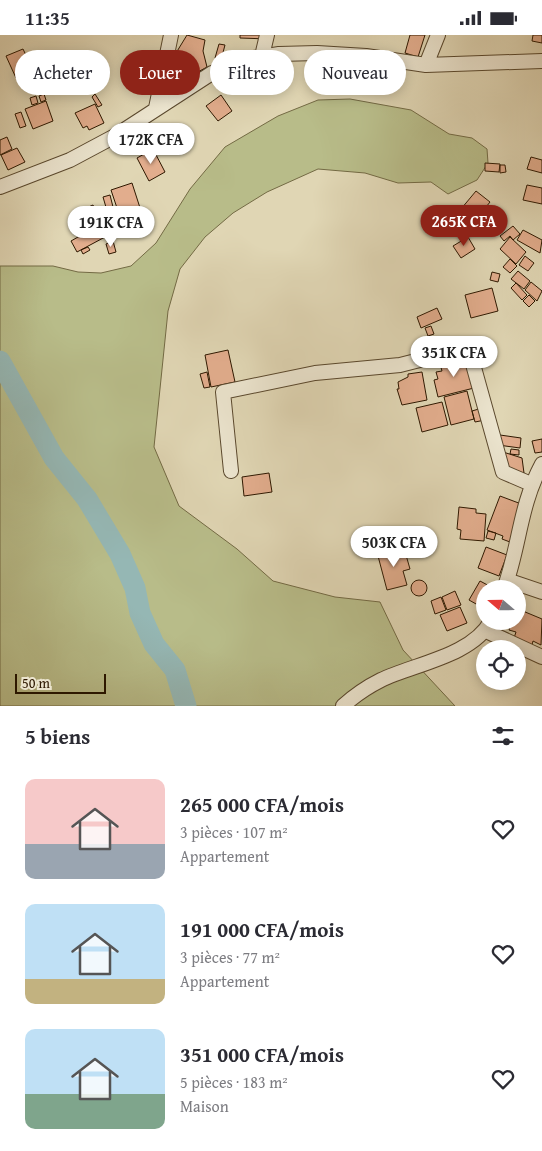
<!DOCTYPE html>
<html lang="fr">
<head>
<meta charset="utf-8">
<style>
	body { margin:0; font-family:"Gentium Book Plus",serif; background:#f7f7f7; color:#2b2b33; height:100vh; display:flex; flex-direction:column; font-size:19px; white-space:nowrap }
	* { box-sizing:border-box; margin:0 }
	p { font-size:16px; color:#7c7c81 }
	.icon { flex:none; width:28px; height:28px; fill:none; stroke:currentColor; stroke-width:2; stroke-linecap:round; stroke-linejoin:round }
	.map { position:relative; height:671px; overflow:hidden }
	.details { display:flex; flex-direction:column; background:#fff; flex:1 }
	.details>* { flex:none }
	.top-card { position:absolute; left:15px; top:15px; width:512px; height:45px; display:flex; gap:10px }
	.needle { width:32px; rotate:290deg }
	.fabs { position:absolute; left:476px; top:545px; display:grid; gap:10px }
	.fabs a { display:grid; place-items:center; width:50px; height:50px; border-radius:50%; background:#fff; box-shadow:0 2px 12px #0003; font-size:25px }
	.scale { position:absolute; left:15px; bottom:12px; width:91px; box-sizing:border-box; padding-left:5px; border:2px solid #2e1800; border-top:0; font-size:14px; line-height:18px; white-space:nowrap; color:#2e1800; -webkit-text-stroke:4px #ebe4ce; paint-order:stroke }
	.price { position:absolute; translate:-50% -42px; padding:0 11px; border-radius:18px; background:#fff; color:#222; font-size:16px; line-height:32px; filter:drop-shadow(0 1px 2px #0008) }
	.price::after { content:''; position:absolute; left:50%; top:30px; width:15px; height:11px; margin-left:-8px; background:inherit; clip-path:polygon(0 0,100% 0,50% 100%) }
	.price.active { background:#8f2418; color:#fff }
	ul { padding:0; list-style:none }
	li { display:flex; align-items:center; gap:15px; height:125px; padding:0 25px }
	li span { display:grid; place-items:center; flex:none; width:140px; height:100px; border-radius:10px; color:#555 }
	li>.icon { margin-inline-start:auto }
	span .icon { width:60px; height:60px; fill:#fffc; stroke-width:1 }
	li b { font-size:21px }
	h2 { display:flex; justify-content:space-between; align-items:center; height:60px; padding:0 25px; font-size:21px }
	.pill { padding:0 18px; border-radius:22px; background:#fff; box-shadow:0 2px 12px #0003; font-size:18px; line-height:45px }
	.pill.active { background:#8f2418; color:#fff }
	.status { display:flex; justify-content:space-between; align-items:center; height:35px; padding:0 25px; background:#fff; direction:ltr }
	.status svg { height:14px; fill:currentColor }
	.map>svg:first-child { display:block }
</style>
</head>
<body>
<div class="status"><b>11:35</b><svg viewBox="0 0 49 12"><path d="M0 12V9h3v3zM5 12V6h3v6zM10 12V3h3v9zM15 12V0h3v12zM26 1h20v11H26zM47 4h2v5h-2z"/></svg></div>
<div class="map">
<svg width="542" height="671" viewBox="0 0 542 671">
	<rect width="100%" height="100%" fill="#e0d6b4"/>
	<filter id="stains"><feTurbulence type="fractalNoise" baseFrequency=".004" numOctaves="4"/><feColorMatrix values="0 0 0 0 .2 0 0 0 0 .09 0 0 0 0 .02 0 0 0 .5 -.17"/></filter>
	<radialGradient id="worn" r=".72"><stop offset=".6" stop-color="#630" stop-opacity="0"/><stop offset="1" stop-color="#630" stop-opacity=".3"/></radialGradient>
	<path fill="#b8bc89" stroke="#736a44" d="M350 64 411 75 449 99 472 103 487 114 488 128 477 145 448 159 431 147 398 148 365 138 318 134 267 157 233 178 205 202 180 234 168 276 154 412 179 471 237 514 273 546 335 562 380 567 403 615 455 671H0V231H53L78 237 101 238 131 231 156 208 190 154 225 112 278 81 318 65Z"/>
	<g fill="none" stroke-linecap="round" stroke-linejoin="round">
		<path stroke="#95b7b4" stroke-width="21" d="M0 326 54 423 87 464 120 519 135 553 140 578 154 609 175 635 186 671"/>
	</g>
	<path fill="#e2ad8d" stroke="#2e1800" d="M187 0 205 5 203 16 207 32 178 48 172 42 176 18Z
		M240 0H269L268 4 240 3Z
		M410 0H425L418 22 405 18Z
		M533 0H542V8L532 6Z
		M219 9 225 10 221 25 215 23Z
		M23 14 33 35 16 43 6 21Z
		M74 28 84 45 65 56 55 39Z
		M44 59 46 65 41 67 39 61Z
		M95 59 102 70 98 72 92 62Z
		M221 60 232 76 218 86 206 71Z
		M36 61 38 68 32 70 30 63Z
		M46 66 53 86 33 94 25 74Z
		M95 69 104 88 89 95 87 91 83 93 75 78Z
		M21 77 26 91 20 93 15 79Z
		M7 102 12 114 0 120V105Z
		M17 113 25 127 8 135 1 120Z
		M153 114 165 137 149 146 137 123Z
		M531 122 542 125V138L527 134Z
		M485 128 500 129 499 137 485 136Z
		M500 130H505L506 137 500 138Z
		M132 148 142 179 121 185 111 155Z
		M527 150 542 153V169L523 165Z
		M476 156 490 167 475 186 461 174Z
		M110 160 116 184 110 186 103 162Z
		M93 170 101 189 85 196 77 177Z
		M491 172 502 183 489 197 478 186Z
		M99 190 105 202 77 217 71 206Z
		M513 191 520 199 513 205 510 201 504 206 500 201Z
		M523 195 542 205 540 218 517 205Z
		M468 202 475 214 461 223 453 211Z
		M510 202 526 217 516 229 500 214Z
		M113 206 116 217 109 219 106 209Z
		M88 212 90 215 83 219 81 215Z
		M525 221 534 228 528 236 519 230Z
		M510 224 517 231 510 238 503 232Z
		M518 236 530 246 524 254 511 244Z
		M492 237 500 239 498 247 490 245Z
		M531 247 542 256 537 266 525 255Z
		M516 248 527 260 522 265 511 253Z
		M492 253 498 276 471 283 465 260Z
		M529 260 535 266 529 272 523 266Z
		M437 273 442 284 421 293 417 282Z
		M431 291 434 299 428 301 425 293Z
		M228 315 235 347 211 352 205 320Z
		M466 322 474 353 438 362 434 345 438 344 436 337 442 336 440 329Z
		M207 337 210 352 204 353 200 339Z
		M422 337 427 365 402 370 397 354H399L398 347 408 342V339Z
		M467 356 474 384 451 390 444 362Z
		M442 367 448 390 422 397 416 373Z
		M482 373 485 385 475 387 472 376Z
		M500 400 521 403 520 413 498 410Z
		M542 404V417L535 418 532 406Z
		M511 414 519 415V420L510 419Z
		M503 417 522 423 524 438 507 436Z
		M269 438 272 457 244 461 242 442Z
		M500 461 524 470 510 507 502 504 503 501 487 495Z
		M459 472 476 474V478L486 479 484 506 460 504 461 495 457 494Z
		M488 496 496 498 494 505 486 503Z
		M486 512 507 520 499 541 478 533Z
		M404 513 410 534 403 536 407 550 387 555 378 521Z
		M411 553a8 8 0 1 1 16 0a8 8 0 1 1-16 0Z
		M480 546 495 554H485V574L469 565Z
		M455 556 461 570 447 575 442 562Z
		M441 562 446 575 435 579 431 566Z
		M460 572 467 588 447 596 440 580Z
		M518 574 542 584 541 610 533 606 532 610 514 603 516 597 509 595 512 586H518Z"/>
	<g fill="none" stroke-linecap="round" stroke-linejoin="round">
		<g stroke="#5a482d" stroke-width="16">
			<path id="street" d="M262 21 267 0
				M426 30 438 0
				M156 73 171 0
				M0 152 70 125 115 101 212 38 254 23 279 19 317 18 366 21 426 30 542 26
				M231 436 223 357 315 338 400 330 471 312V322L503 437 531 449
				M507 545 542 557
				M504 554C520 511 519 472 542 429
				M486 596 542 622
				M343 671C354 661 367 652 381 645 414 629 472 621 491 586"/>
		</g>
		<use href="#street" stroke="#ebe4ce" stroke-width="14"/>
	</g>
	<rect width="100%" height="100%" filter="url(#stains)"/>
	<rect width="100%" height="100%" fill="url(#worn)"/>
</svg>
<div class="fabs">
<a><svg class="needle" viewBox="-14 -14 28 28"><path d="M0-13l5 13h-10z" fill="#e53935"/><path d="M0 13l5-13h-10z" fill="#7c7c81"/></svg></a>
<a><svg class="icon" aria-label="locate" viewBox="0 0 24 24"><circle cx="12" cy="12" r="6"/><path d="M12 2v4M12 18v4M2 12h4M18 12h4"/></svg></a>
</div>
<div class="scale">50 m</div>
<b class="price" style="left:151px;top:130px">172K CFA</b>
<b class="price active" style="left:464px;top:212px">265K CFA</b>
<b class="price" style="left:111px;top:213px">191K CFA</b>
<b class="price" style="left:454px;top:343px">351K CFA</b>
<b class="price" style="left:394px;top:533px">503K CFA</b>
<div class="top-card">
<a class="pill">Acheter</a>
<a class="pill active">Louer</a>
<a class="pill">Filtres</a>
<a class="pill">Nouveau</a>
</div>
</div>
<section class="details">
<h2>5 biens<svg class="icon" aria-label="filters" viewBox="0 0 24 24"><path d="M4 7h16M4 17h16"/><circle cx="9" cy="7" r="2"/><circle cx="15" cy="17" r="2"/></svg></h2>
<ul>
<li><span style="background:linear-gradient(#f6c9c9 65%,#9aa5b1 0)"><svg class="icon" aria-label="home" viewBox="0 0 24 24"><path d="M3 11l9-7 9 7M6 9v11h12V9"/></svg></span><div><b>265 000 CFA/mois</b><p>3 pièces · 107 m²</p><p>Appartement</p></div><svg class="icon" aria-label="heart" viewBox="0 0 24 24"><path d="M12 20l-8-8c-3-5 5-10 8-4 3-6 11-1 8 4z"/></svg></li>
<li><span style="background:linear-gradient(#bfe0f5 75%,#c2b280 0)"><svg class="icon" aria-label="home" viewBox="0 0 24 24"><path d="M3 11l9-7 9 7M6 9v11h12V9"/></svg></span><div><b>191 000 CFA/mois</b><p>3 pièces · 77 m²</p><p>Appartement</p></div><svg class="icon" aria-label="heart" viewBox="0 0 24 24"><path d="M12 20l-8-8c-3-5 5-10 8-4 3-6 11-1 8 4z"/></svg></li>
<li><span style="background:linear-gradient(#bfe0f5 65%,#7fa58c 0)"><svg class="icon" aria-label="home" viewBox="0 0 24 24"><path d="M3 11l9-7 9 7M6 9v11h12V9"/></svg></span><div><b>351 000 CFA/mois</b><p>5 pièces · 183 m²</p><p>Maison</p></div><svg class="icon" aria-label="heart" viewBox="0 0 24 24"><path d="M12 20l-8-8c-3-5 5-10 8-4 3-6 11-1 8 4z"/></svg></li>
</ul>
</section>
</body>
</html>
